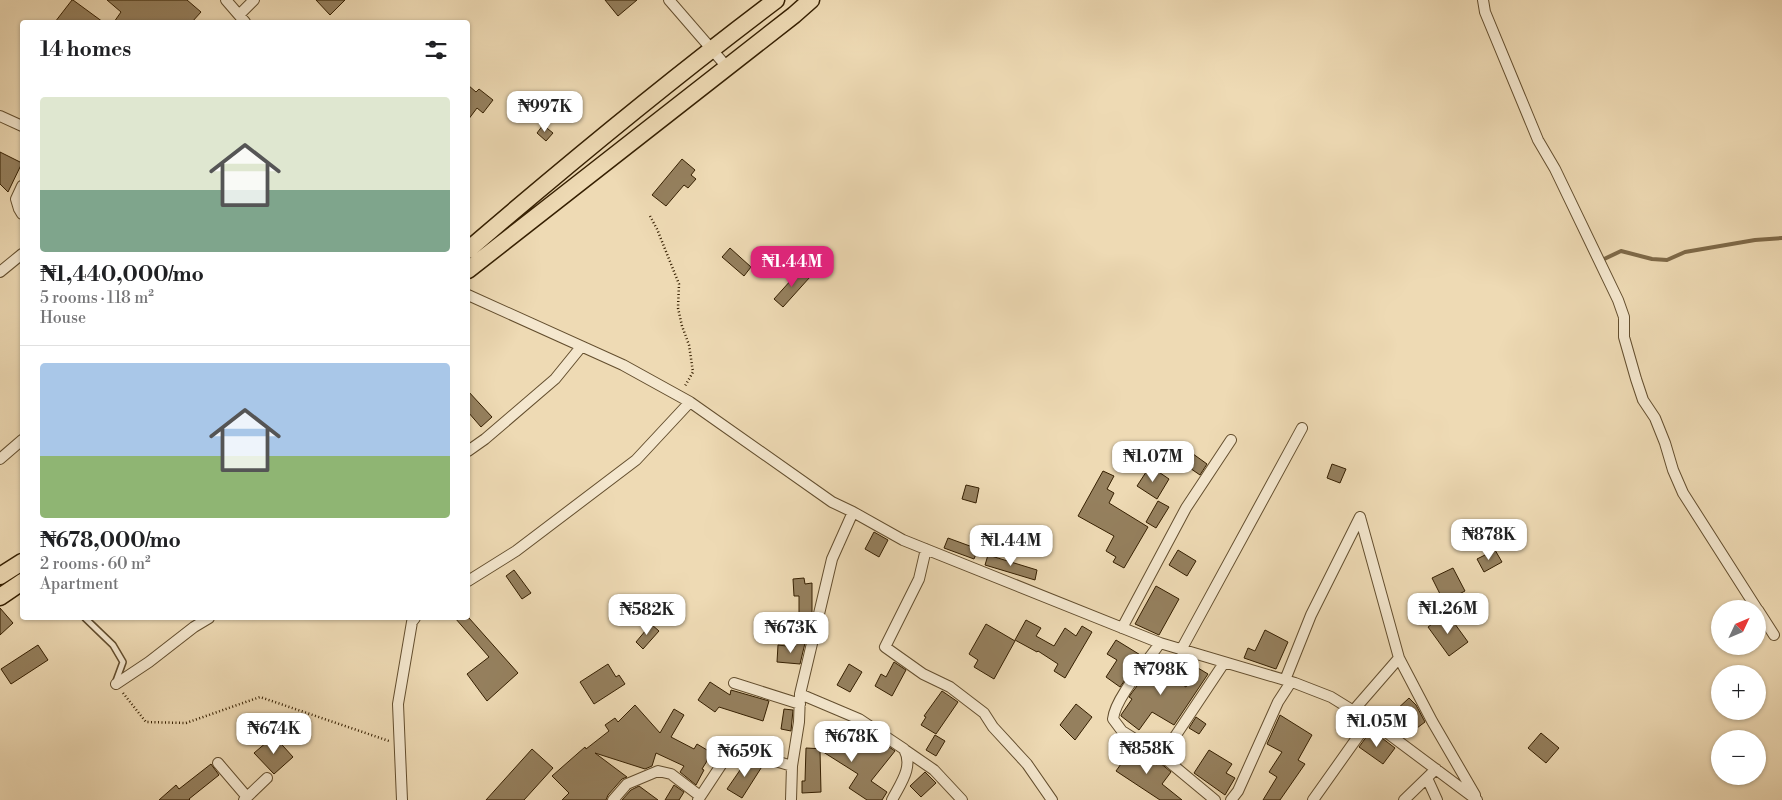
<!DOCTYPE html>
<html lang="en">
<head>
<meta charset="utf-8">
<style>
	body { margin:0; font-family:"Libre Bodoni",serif; background:#f2f2f2; color:#202124; height:100vh; display:flex; flex-direction:column; font-size:19px; white-space:nowrap }
	* { box-sizing:border-box; margin:0 }
	p { font-size:16px; color:#757577 }
	.icon { flex:none; width:28px; height:28px; fill:none; stroke:currentColor; stroke-width:2; stroke-linecap:round; stroke-linejoin:round }
	.map { position:relative; flex:1; overflow:hidden }
	.drawer { position:absolute; left:20px; top:20px; width:450px; height:600px; display:flex; flex-direction:column; background:#fff; border-radius:5px; box-shadow:0 1px 4px #0004 }
	.drawer>* { flex:none }
	.needle { width:32px; rotate:46deg }
	.controls { position:absolute; left:1711px; top:600px; display:grid; gap:10px }
	.controls a { display:grid; place-items:center; width:55px; height:55px; border-radius:50%; background:#fff; box-shadow:0 1px 4px #0004; font-size:25px }
	.price { position:absolute; translate:-50% -42px; padding:0 11px; border-radius:10px; background:#fff; color:#222; font-size:16px; line-height:32px; filter:drop-shadow(0 1px 2px #0008) }
	.price::after { content:''; position:absolute; left:50%; top:30px; width:15px; height:11px; margin-left:-8px; background:inherit; clip-path:polygon(0 0,100% 0,50% 100%) }
	.price.on { background:#db2777; color:#fff }
	ul { padding:0; list-style:none }
	li { display:grid; align-content:center; gap:10px; height:265px; padding:0 20px }
	li+li { border-top:1px solid #e0e0e0 }
	li span { display:grid; place-items:center; height:155px; border-radius:5px; color:#555 }
	li>.icon { margin-inline-start:auto }
	span .icon { width:90px; height:90px; fill:#fffc; stroke-width:1 }
	li b { font-size:21px }
	h2 { display:flex; justify-content:space-between; align-items:center; height:60px; padding:0 20px; font-size:21px }
	.map>svg:first-child { display:block }
</style>
</head>
<body>
<div class="map">
<svg width="1782" height="800" viewBox="0 0 1782 800">
	<rect width="100%" height="100%" fill="#eedab4"/>
	<filter id="stains"><feTurbulence type="fractalNoise" baseFrequency=".004" numOctaves="4"/><feColorMatrix values="0 0 0 0 .2 0 0 0 0 .09 0 0 0 0 .02 0 0 0 .5 -.17"/></filter>
	<radialGradient id="worn" r=".72"><stop offset=".6" stop-color="#630" stop-opacity="0"/><stop offset="1" stop-color="#630" stop-opacity=".3"/></radialGradient>
	<g fill="none" stroke-linecap="round" stroke-linejoin="round">
		<path stroke="#7e6948" stroke-width="4" d="M1600 261 1621 251 1652 259 1667 260 1685 252 1755 240 1782 238"/>
	</g>
	<path fill="#95805e" stroke="#351f01" d="M72 0H73L103 22H55Z
		M107 0H187L201 12 192 22H114L121 12Z
		M316 0H345L330 15Z
		M605 0H637L618 16Z
		M468 85 476 92 479 89 493 100 483 113 477 108 468 120Z
		M543 125 553 133 546 141 537 133Z
		M0 152 22 163 8 192 0 184Z
		M682 159 695 170 691 175 696 179 688 188 684 185 666 206 652 195Z
		M730 248 751 267 744 276 722 257Z
		M801 269 810 277 783 307 774 299Z
		M468 391 492 417 481 427 468 412Z
		M1189 451 1207 464 1200 475 1181 462Z
		M1332 464 1346 469 1340 483 1327 478Z
		M1150 466 1169 479 1157 499 1137 486Z
		M1103 471 1114 476 1107 489 1114 493 1109 503 1148 527 1124 568 1113 562 1116 557 1106 551 1114 536 1078 516Z
		M966 485 979 488 976 503 962 499Z
		M1158 501 1169 507 1156 528 1146 522Z
		M874 532 888 540 879 557 865 549Z
		M948 538 978 549 974 559 944 548Z
		M1178 550 1196 561 1187 576 1169 565Z
		M1495 550 1502 562 1484 572 1477 559Z
		M988 555 1037 570 1035 580 985 565Z
		M1453 568 1465 591 1444 602 1432 578Z
		M514 570 531 593 522 599 506 576Z
		M804 578 805 584 812 583V612L808 632H799V596H794L793 579Z
		M1156 586 1179 599 1159 635 1135 624Z
		M0 608 13 623 0 635Z
		M1447 613 1468 642 1449 656 1428 627Z
		M455 618H469L518 673 487 701 467 674 489 657Z
		M1026 620 1041 628 1036 636 1054 646 1065 628 1076 636 1082 626 1092 632 1065 678 1054 671 1058 664 1038 651 1037 652 1015 640Z
		M651 624 659 631 643 649 636 642Z
		M986 624 1015 641 994 679 974 667 978 660 969 654Z
		M1265 630 1288 642 1276 669 1244 658 1248 648 1255 651Z
		M1116 640 1142 656 1120 687 1106 677 1117 660 1107 654Z
		M795 643H805L800 664 777 662 778 645 795 647Z
		M38 645 48 660 11 684 1 669Z
		M1158 658 1166 663 1161 671 1186 687 1198 668 1208 674 1174 725 1152 712 1139 730 1121 716V715L1132 699 1129 697 1131 694Z
		M894 662 906 670 892 696 875 686 881 674 886 677Z
		M608 664 616 677 619 675 625 684 594 704 580 682Z
		M849 664 862 672 850 692 837 685Z
		M710 682 730 695 731 690 769 701 763 721 719 707 715 712 698 700Z
		M942 691 958 702 936 734 921 725 926 717 924 716Z
		M1409 698 1416 705 1425 722 1417 728 1411 722 1406 726 1394 712Z
		M1076 704 1092 717 1075 740 1060 725Z
		M635 705 660 733 674 709 684 715 671 737 694 749 697 744 712 753 702 769 704 770 696 785 680 772 684 766 656 753 652 766 645 769 595 753 627 777 622 779 608 795 606 800H562L569 793 552 776 585 747 586 749 609 731 605 725 615 718 618 722Z
		M784 709 793 710 791 731 781 729Z
		M1280 715 1312 735 1298 760 1305 764 1280 800H1263L1277 777 1269 772 1282 752 1267 744Z
		M1196 717 1206 724 1199 734 1189 728Z
		M845 723 853 728 856 725 895 751 871 781 887 792 882 800H867L849 788 858 774 820 750 821 792 802 793V781H805L806 748 863 751 837 734Z
		M1374 732 1395 748 1383 764 1359 747 1367 736 1369 738Z
		M1541 733 1559 748 1546 763 1528 748Z
		M935 735 945 741 936 756 926 750Z
		M274 736 293 757 274 774 254 753Z
		M1133 747 1157 765 1159 762 1171 772 1162 784 1182 800H1160L1116 771Z
		M532 749 553 768 524 800H486Z
		M1209 750 1232 764 1226 773 1235 778 1225 795 1194 773Z
		M747 760 763 765 742 798 727 789Z
		M211 764 219 775 189 799 190 800H159L176 785 179 789Z
		M925 772 936 783 921 797 910 786Z
		M674 785 684 792 679 800H665Z
		M639 786 658 800H622L631 790Z"/>
	<g fill="none" stroke-linecap="round" stroke-linejoin="round">
		<g stroke="#634e2e" stroke-width="8">
			<path id="service" d="M85 618 113 645 123 662 116 681"/>
		</g>
		<g stroke="#634e2e" stroke-width="12">
			<path id="minor" d="M226 0 245 22
				M669 0 727 67
				M1483 0 1485 12 1538 140 1555 169 1618 300 1624 317V337L1636 379 1643 400 1655 418 1665 443 1673 470 1683 493 1757 609
				M239 15 254 0
				M0 116 22 126
				M22 186 16 199 19 209 22 214
				M0 272 22 254
				M468 295 623 365 690 402 832 502 853 512 903 540 1160 643 1295 683 1331 697 1378 726 1477 800
				M468 451 485 439 555 379 581 347
				M0 459 22 440
				M1360 517 1399 658 1432 721 1475 795
				M926 549 919 579 885 647 923 674 950 687 984 713 993 727 1027 764 1052 800
				M468 581 516 551 636 460 690 402
				M1758 610 1774 635
				M1122 628 1186 508 1231 440
				M1160 643C1148 661 1115 698 1113 719L1122 731 1162 756 1215 800
				M1181 650 1302 428
				M1285 680 1311 615 1360 517
				M734 683 800 704
				M116 684 149 662 194 627 209 618
				M800 694 859 719 904 749C914 767 900 784 892 800
				M1353 711 1399 658
				M905 750 934 770 962 800
				M1162 756 1224 663
				M218 763 247 797
				M1427 778 1437 800
				M244 800 267 778
				M402 800 398 704 412 622 415 618
				M613 800 627 784 658 771 671 774 700 796
				M698 800 727 756 739 750 792 766
				M791 800 792 766 799 722 800 694 832 559 853 512
				M1231 800 1238 791 1278 702 1291 682
				M1313 800 1369 721
				M1404 800 1436 769"/>
		</g>
		<g stroke="#351f01" stroke-width="19">
			<path id="primary" d="M468 250C568 164 670 80 776 0
				M468 270 794 15 811 0
				M0 576 22 562
				M0 597 22 582"/>
		</g>
		<path stroke="#351f01" stroke-width="2.5" stroke-dasharray="1 2.5" stroke-linecap="butt" d="M650 216 657 229 679 284 678 308 682 326 689 345 693 372 685 386
			M123 693 146 722 186 723 260 697 389 741"/>
		<use href="#service" stroke="#f4e7ce" stroke-width="5"/>
		<use href="#minor" stroke="#f4e7ce" stroke-width="10"/>
		<use href="#primary" stroke="#eedab4" stroke-width="16"/>
	</g>
	<rect width="100%" height="100%" filter="url(#stains)"/>
	<rect width="100%" height="100%" fill="url(#worn)"/>
</svg>
<div class="controls">
<a><svg class="needle" viewBox="-14 -14 28 28"><path d="M0-13l5 13h-10z" fill="#e53935"/><path d="M0 13l5-13h-10z" fill="#757577"/></svg></a>
<a>+</a>
<a>−</a>
</div>
<b class="price" style="left:545px;top:133px">₦997K</b>
<b class="price on" style="left:792px;top:288px">₦1.44M</b>
<b class="price" style="left:1153px;top:483px">₦1.07M</b>
<b class="price" style="left:1489px;top:561px">₦878K</b>
<b class="price" style="left:1011px;top:567px">₦1.44M</b>
<b class="price" style="left:1448px;top:635px">₦1.26M</b>
<b class="price" style="left:647px;top:636px">₦582K</b>
<b class="price" style="left:791px;top:654px">₦673K</b>
<b class="price" style="left:1161px;top:696px">₦798K</b>
<b class="price" style="left:1377px;top:748px">₦1.05M</b>
<b class="price" style="left:274px;top:755px">₦674K</b>
<b class="price" style="left:852px;top:763px">₦678K</b>
<b class="price" style="left:1147px;top:775px">₦858K</b>
<b class="price" style="left:745px;top:778px">₦659K</b>
<section class="drawer">
<h2>14 homes<svg class="icon" aria-label="filters" viewBox="0 0 24 24"><path d="M4 7h16M4 17h16"/><circle cx="9" cy="7" r="2"/><circle cx="15" cy="17" r="2"/></svg></h2>
<ul>
<li><span style="background:linear-gradient(#dfe7d0 60%,#7fa58c 0)"><svg class="icon" aria-label="home" viewBox="0 0 24 24"><path d="M3 11l9-7 9 7M6 9v11h12V9"/></svg></span><div><b>₦1,440,000/mo</b><p>5 rooms · 118 m²</p><p>House</p></div></li>
<li><span style="background:linear-gradient(#a9c7e8 60%,#8fb573 0)"><svg class="icon" aria-label="home" viewBox="0 0 24 24"><path d="M3 11l9-7 9 7M6 9v11h12V9"/></svg></span><div><b>₦678,000/mo</b><p>2 rooms · 60 m²</p><p>Apartment</p></div></li>
</ul>
</section>
</div>
</body>
</html>
